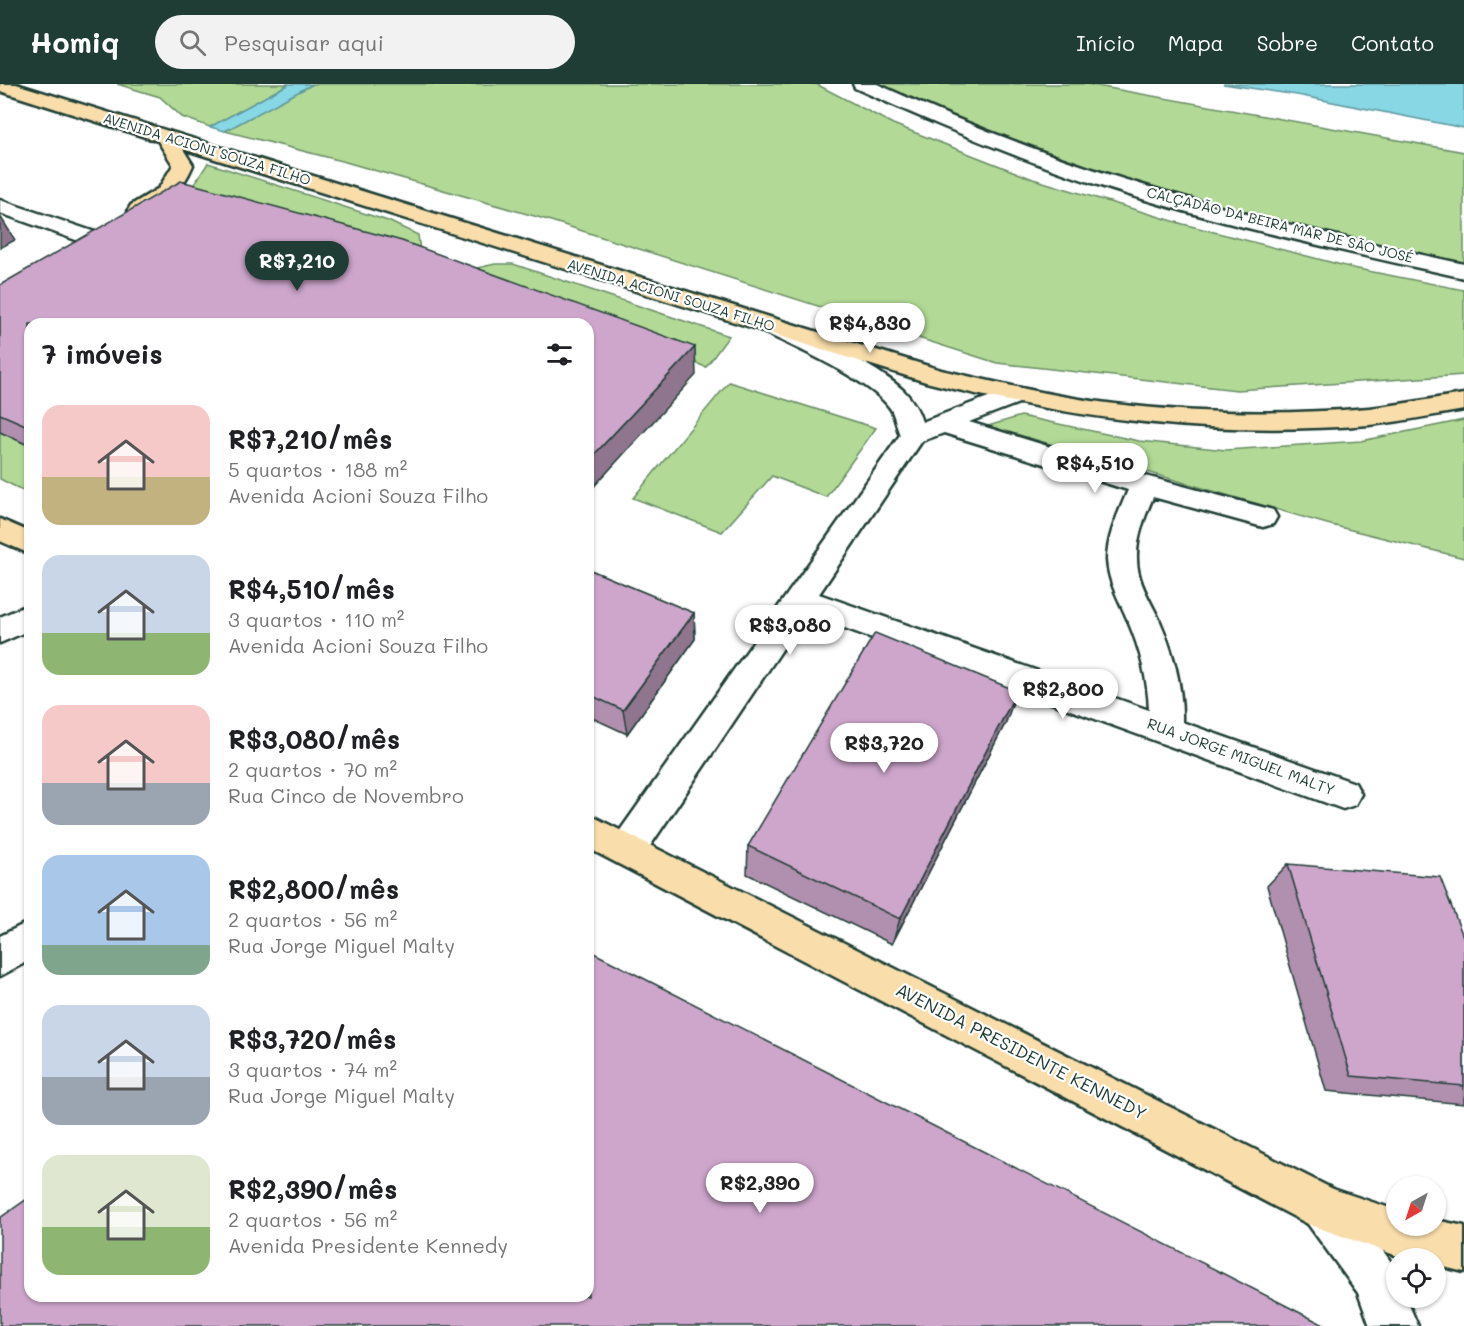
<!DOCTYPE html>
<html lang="pt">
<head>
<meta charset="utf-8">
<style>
	body { margin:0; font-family:Mali,sans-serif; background:#f2f2f2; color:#202124; height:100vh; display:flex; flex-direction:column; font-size:22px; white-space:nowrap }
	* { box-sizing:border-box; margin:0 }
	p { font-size:20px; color:#757577 }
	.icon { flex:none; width:33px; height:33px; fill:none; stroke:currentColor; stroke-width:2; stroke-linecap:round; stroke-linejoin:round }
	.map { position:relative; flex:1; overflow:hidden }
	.side { position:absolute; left:24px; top:234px; width:570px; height:984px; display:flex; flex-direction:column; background:#fff; border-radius:18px; box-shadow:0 2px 4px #0004 }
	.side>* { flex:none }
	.needle { width:39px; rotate:219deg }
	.controls { position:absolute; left:1386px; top:1092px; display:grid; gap:12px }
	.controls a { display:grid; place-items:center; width:60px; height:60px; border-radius:50%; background:#fff; box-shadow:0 2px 4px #0004; font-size:30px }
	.price { position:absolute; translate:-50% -51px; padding:0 14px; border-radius:21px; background:#fff; color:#222; font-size:20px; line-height:39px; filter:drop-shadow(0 2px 3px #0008) }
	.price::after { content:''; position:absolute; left:50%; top:36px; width:18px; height:14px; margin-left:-9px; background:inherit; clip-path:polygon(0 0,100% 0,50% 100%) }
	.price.selected { background:#1f3d34; color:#fff }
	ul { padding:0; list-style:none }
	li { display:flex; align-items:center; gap:18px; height:150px; padding:0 18px }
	li span { display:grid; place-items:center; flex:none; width:168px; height:120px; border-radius:18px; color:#555 }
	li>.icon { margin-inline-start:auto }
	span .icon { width:72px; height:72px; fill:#fffc; stroke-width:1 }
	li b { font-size:26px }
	h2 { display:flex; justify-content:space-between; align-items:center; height:72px; padding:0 18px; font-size:26px }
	header { display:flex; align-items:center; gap:36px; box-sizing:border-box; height:84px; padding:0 30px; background:#1f3d34; color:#fff }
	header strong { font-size:28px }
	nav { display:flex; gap:33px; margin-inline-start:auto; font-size:21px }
	.search { width:420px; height:54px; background:#f2f2f2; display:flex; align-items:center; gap:15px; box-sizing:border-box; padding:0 21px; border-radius:33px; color:#757577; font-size:22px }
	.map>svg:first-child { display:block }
</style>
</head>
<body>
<header>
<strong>Homiq</strong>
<div class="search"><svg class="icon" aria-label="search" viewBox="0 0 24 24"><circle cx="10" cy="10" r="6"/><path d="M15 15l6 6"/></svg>Pesquisar aqui</div>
<nav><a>Início</a><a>Mapa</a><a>Sobre</a><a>Contato</a></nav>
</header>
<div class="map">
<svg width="1464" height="1242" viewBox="0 0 1464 1242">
	<rect width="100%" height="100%" fill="#fff"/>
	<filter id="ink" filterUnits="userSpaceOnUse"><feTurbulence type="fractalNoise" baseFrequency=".0167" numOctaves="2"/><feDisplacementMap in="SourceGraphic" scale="12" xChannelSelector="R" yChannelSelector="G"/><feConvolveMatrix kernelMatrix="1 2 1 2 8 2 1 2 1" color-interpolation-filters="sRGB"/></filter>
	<g filter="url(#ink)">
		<path fill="#b2da96" stroke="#688c65" stroke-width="1.5" d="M117 0H289L210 43 182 33 160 13Z
			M313 0H816L893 40 1033 95 1183 140 1353 184 1464 206V291L1237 306 997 279 548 136 342 77 225 47Z
			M876 0H1086L1464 68V180C1406 170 1349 155 1292 141 1150 106 1007 64 876 0Z
			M208 79 388 137 418 151 420 167 188 110Z
			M495 180H513L729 252 706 283 496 204 473 185Z
			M729 298 876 344 826 413 772 392 722 448 633 414Z
			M1021 332 1139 357 1226 366 1361 357 1464 336V474L1327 440 988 342Z
			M0 348 30 362V410L0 395Z"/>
		<path fill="#88d7e5" stroke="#5e999e" stroke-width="1.5" d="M289 0H313L225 47 210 43Z
			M1223 0H1464V44L1297 11Z"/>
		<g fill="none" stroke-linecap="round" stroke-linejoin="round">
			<g stroke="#1f3d34" stroke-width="5">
				<path id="minor" d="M853 0H877C970 42 1065 79 1163 107 1262 136 1363 158 1464 180V194C1343 167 1221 141 1104 103 1019 75 937 41 855 4Z
					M0 116 98 149 101 154 98 159 90 161 0 129Z
					M770 235C800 242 880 284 903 306 912 315 918 325 922 338L1015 303 1024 305 1028 311 1024 317 969 338 1149 393 1273 426 1277 433 1273 440 1263 443 1153 413C1145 432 1136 454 1137 475 1137 497 1150 516 1159 535 1173 567 1183 603 1182 638L1355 699 1361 710 1355 721 1343 725 806 530 640 777 627 782 614 777 609 766 614 755 900 351C896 342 895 331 890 324 872 297 793 262 761 247L758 242 761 237ZM944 349 1128 406C1119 428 1107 452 1107 476 1108 498 1120 517 1128 537 1140 565 1148 596 1149 626L819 510 922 357Z
					M30 520V546L0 559V533Z
					M30 837V876L0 892V852Z
					M1324 1102 1340 1108 1391 1178 1396 1190V1214H1406L1418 1242H1370L1358 1209 1308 1140 1302 1124 1308 1108Z"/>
			</g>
			<g stroke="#1f3d34" stroke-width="5">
				<path id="major" d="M0 0H16L941 286C998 299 1056 313 1115 320 1199 330 1285 331 1369 324 1401 321 1433 314 1464 310V326C1433 331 1401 338 1369 341 1215 353 1075 336 926 298L183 65 193 81C184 103 159 137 131 131L128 126 131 121 159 104 173 81 158 57 0 7Z
					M0 435 30 448V470L0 457Z
					M588 730 1333 1105 1396 1126V1142H1436V1136L1464 1142V1188L1436 1181V1174H1403L1308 1140 588 764Z"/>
			</g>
			<use href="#minor" fill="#fff" fill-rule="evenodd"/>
			<use href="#major" fill="#f9deab" fill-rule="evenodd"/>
		</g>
		<path fill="#b18faf" stroke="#1f3d34" stroke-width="1.5" d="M0 201 696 291 30 240V362L0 348Z
			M588 485 694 529 695 555 627 650 588 632Z
			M1017 607 1006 638 892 860 747 790 748 762Z
			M1288 780 1464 855V1020L1326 1007 1267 802Z"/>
		<path fill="#90748f" stroke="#1f3d34" stroke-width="1.5" d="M0 132 15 156 0 164Z
			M695 263 696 291 588 409V377Z
			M694 529 695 555 627 650 623 626Z
			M1017 607 1006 638 892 860 900 835Z"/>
		<path fill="#cea6cc" stroke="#1f3d34" stroke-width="1.5" d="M181 97 402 157 695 263 588 377V240H30V343L0 330V201Z
			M588 485 694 529 623 626 588 610Z
			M875 549 1017 607 900 835 748 762Z
			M1288 780 1440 793 1464 855V1002L1351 992Z
			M588 866 1326 1242H0V1134L30 1113V1212H588Z"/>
	</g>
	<g text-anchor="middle" stroke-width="4.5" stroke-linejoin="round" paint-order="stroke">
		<g font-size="14" fill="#1f3d34" stroke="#fff">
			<text transform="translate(207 65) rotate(17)" y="5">AVENIDA ACIONI SOUZA FILHO</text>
			<text transform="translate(1280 141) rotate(14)" y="5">CALÇADÃO DA BEIRA MAR DE SÃO JOSÉ</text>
			<text transform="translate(671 211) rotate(17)" y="5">AVENIDA ACIONI SOUZA FILHO</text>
		</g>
		<g font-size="15" fill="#1f3d34" stroke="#fff">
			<text transform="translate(1241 673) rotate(20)" y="5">RUA JORGE MIGUEL MALTY</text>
		</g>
		<g font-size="18" fill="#1f3d34" stroke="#fff">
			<text transform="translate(1021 968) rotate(27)" y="6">AVENIDA PRESIDENTE KENNEDY</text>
		</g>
	</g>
</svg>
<div class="controls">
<a><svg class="needle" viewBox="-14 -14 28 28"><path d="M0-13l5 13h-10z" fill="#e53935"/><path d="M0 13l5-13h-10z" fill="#757577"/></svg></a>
<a><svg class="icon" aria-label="locate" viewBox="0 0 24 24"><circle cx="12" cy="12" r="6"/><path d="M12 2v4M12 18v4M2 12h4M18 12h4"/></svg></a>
</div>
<b class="price selected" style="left:297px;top:208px">R$7,210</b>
<b class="price" style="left:870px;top:270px">R$4,830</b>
<b class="price" style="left:1095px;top:410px">R$4,510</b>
<b class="price" style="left:790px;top:572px">R$3,080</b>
<b class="price" style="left:1063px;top:636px">R$2,800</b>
<b class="price" style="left:884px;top:690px">R$3,720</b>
<b class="price" style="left:760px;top:1130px">R$2,390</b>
<section class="side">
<h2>7 imóveis<svg class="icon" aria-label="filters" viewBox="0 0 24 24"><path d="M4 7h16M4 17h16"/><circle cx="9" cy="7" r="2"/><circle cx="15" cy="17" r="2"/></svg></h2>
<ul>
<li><span style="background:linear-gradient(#f6c9c9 60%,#c2b280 0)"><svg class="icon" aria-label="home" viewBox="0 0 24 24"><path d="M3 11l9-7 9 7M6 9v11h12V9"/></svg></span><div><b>R$7,210/mês</b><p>5 quartos · 188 m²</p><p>Avenida Acioni Souza Filho</p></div></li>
<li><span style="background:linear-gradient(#c9d6e8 65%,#8fb573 0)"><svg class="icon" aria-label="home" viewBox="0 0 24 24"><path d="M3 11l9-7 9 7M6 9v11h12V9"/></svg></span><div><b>R$4,510/mês</b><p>3 quartos · 110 m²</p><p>Avenida Acioni Souza Filho</p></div></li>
<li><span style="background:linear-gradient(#f6c9c9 65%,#9aa5b1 0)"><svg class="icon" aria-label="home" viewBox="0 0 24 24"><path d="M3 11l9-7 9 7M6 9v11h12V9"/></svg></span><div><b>R$3,080/mês</b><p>2 quartos · 70 m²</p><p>Rua Cinco de Novembro</p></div></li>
<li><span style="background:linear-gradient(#a9c7e8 75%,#7fa58c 0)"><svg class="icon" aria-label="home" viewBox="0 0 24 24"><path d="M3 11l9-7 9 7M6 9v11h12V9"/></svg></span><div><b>R$2,800/mês</b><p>2 quartos · 56 m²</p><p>Rua Jorge Miguel Malty</p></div></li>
<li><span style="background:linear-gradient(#c9d6e8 60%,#9aa5b1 0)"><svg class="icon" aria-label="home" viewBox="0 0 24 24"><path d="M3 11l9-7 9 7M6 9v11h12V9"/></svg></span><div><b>R$3,720/mês</b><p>3 quartos · 74 m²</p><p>Rua Jorge Miguel Malty</p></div></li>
<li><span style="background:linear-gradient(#dfe7d0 60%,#8fb573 0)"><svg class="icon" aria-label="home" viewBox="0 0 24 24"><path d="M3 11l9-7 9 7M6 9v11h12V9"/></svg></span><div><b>R$2,390/mês</b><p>2 quartos · 56 m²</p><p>Avenida Presidente Kennedy</p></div></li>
</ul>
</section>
</div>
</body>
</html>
